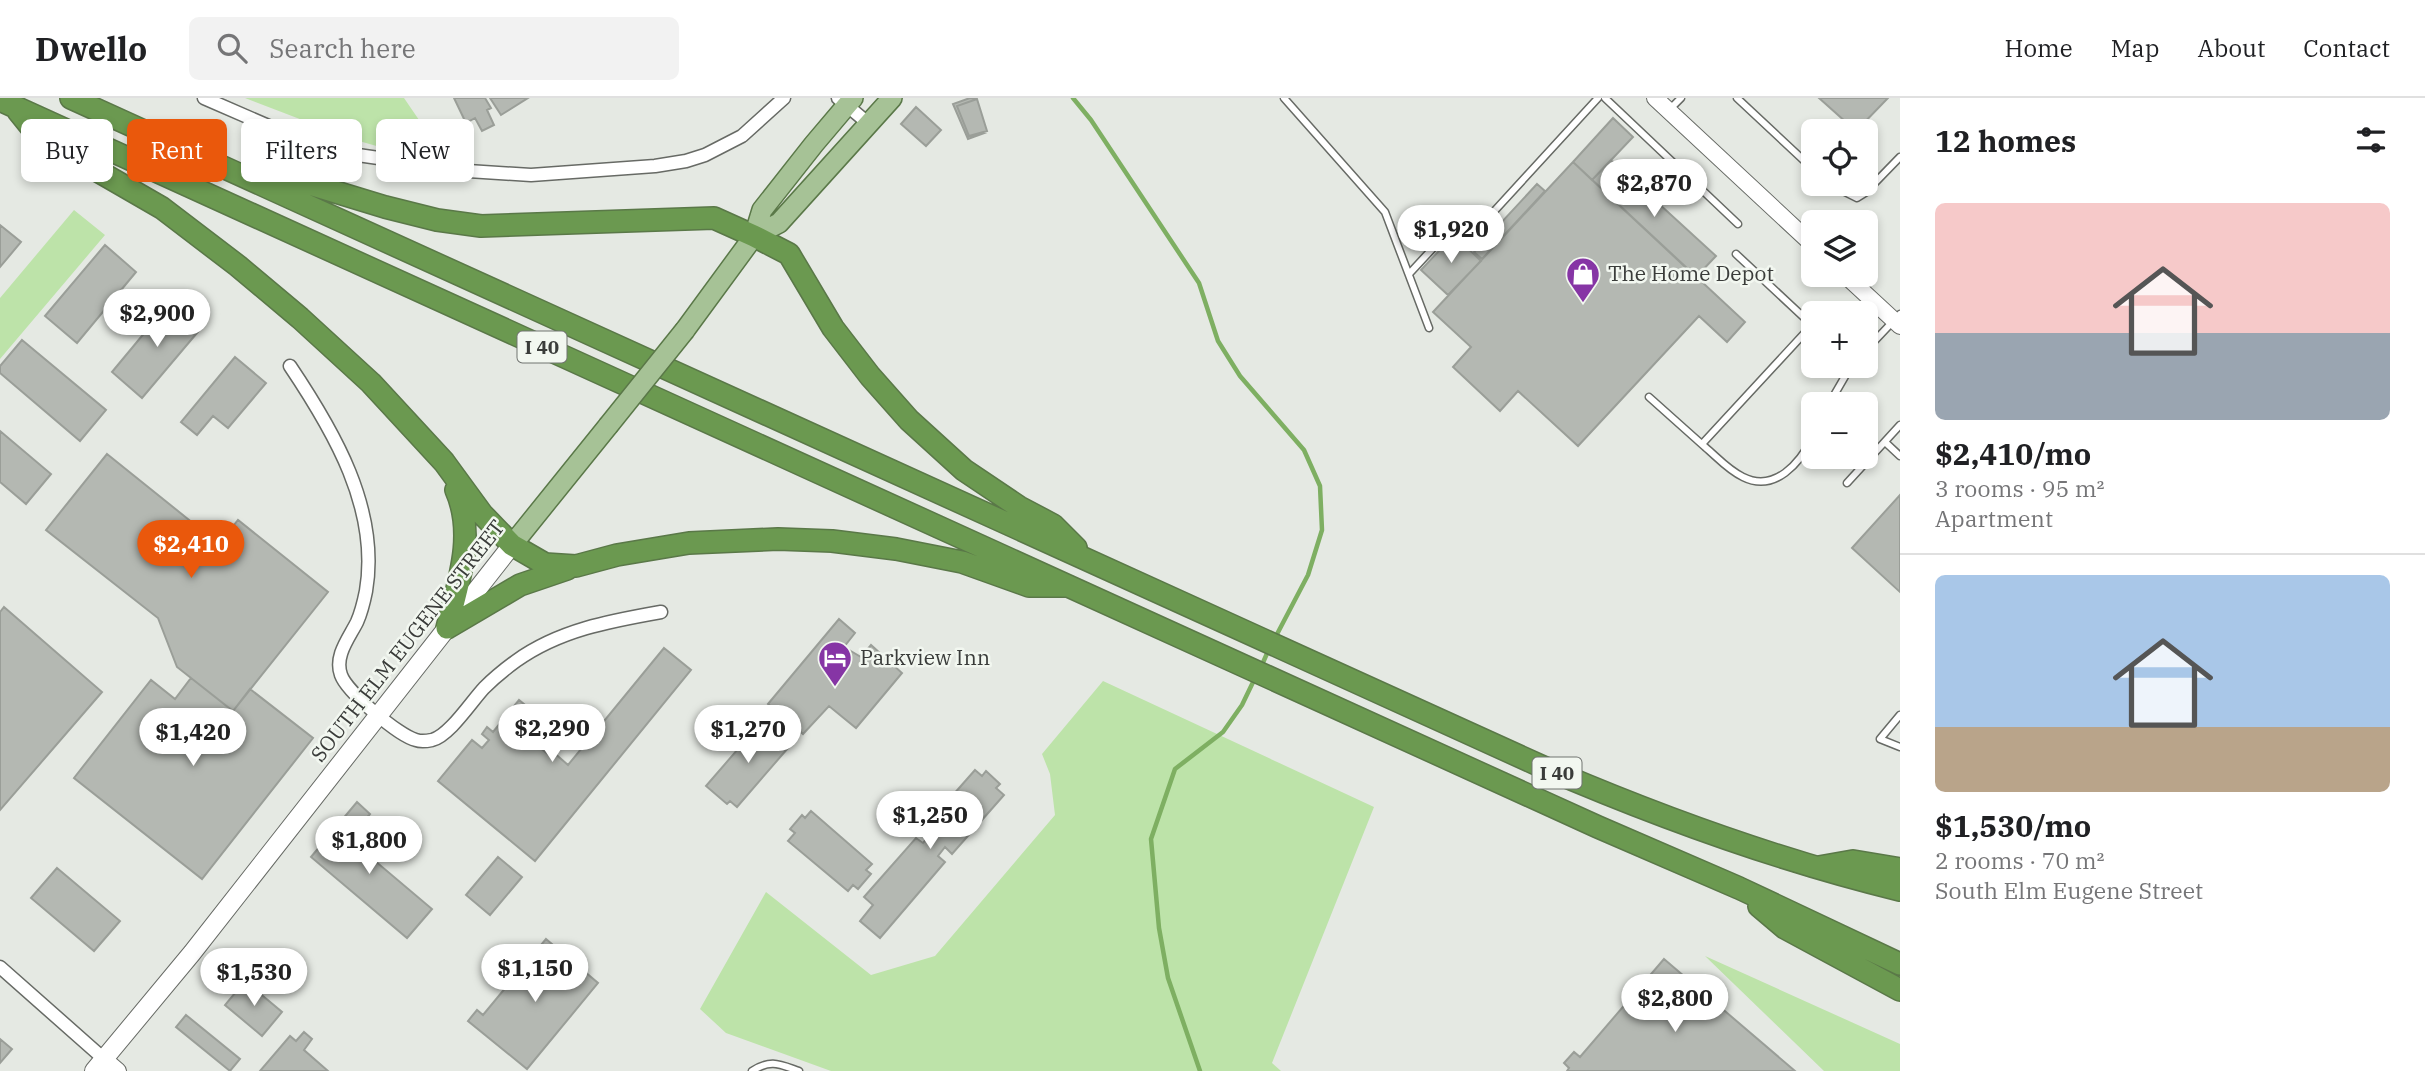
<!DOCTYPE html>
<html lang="en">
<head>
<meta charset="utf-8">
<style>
	body { margin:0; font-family:"IBM Plex Serif",serif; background:#f2f2f2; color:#202124; height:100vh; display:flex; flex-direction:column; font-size:26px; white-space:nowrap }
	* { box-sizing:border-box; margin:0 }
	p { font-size:23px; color:#757577 }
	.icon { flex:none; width:38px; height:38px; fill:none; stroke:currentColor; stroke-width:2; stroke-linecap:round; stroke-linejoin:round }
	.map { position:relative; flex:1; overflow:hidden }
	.side { display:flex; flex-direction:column; background:#fff; width:525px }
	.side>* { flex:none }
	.hud { position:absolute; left:21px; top:21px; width:665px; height:63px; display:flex; gap:14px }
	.buttons { position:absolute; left:1801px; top:21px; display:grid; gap:14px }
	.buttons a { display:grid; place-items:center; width:77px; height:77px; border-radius:10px; background:#fff; box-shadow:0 4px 10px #0003; font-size:35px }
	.price { position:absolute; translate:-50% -60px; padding:0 16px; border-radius:24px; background:#fff; color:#222; font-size:23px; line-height:46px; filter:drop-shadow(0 2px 4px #0008) }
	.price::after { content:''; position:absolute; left:50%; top:42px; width:21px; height:16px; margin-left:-10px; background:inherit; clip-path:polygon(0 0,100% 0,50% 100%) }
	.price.on { background:#ea580c; color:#fff }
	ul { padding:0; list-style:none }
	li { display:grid; align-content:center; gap:14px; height:371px; padding:0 35px }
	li+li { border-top:2px solid #e0e0e0 }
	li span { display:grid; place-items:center; height:217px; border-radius:10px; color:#555 }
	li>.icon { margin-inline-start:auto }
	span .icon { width:126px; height:126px; fill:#fffc; stroke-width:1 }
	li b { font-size:30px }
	h2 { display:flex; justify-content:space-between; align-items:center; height:84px; padding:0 35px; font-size:30px }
	.chip { padding:0 24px; border-radius:10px; background:#fff; box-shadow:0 4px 10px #0003; font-size:24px; line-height:63px }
	.chip.on { background:#ea580c; color:#fff }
	header { display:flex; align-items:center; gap:42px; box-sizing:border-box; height:98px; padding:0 35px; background:#fff; border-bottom:2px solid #e0e0e0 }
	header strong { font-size:33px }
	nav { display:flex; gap:38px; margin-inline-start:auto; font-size:24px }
	.search { width:490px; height:63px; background:#f2f2f2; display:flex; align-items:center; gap:18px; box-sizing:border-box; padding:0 24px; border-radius:10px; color:#757577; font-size:26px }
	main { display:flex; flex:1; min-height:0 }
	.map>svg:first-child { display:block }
</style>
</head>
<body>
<header>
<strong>Dwello</strong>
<div class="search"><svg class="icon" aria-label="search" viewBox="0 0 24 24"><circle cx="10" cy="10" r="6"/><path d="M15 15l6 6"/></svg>Search here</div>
<nav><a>Home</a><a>Map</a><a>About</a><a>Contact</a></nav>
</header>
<main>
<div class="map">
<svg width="1900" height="973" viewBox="0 0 1900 973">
	<rect width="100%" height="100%" fill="#e5e9e3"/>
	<path fill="#bde3a9" d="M245 0H404L445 60 401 55 352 41Z
		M74 112 105 137 0 261V200Z
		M1103 583 1374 709 1272 965 1281 973H831L726 935 700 911 766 794 871 877 935 858 1055 717 1050 676 1042 656Z
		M1705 858 1900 946V973H1824Z"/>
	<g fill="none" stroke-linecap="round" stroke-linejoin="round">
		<path stroke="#7eaf62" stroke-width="4.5" d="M1073 0 1091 22 1199 185 1218 243 1240 278 1304 352 1320 388 1322 432 1308 477 1275 540
			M1261 569 1269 551
			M1200 973 1168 880 1159 830 1151 741 1175 671 1223 634 1242 607 1255 580"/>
	</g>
	<path fill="#b4b8b2" stroke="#9a9e98" stroke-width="2" d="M454 0H485L491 10 487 12 494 27 482 33 475 20 466 25Z
		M490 0H528L501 17Z
		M970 0 977 1 957 8 969 38 987 34 968 41 953 6Z
		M1819 0H1888L1856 33Z
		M977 1 987 33 969 38 957 8Z
		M916 9 941 32 926 48 901 26Z
		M1613 20 1633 39 1592 82 1573 64Z
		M1611 62 1716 158 1696 179 1592 82Z
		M1573 64 1745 224 1727 244 1699 218 1578 348 1518 293 1500 313 1453 269 1471 249 1433 214Z
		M1537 86 1545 93 1482 161 1474 154Z
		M0 127 21 144 0 169Z
		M1454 137 1481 163 1448 197 1421 172Z
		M105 147 136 174 77 245 45 218Z
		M171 203 202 229 142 300 112 274Z
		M22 242 106 312 80 343 0 275V268Z
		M235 259 266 285 228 330 213 318 197 337 181 324Z
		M0 333 51 376 26 406 0 384Z
		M107 356 219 446 238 422 328 494 233 613 177 569 158 520 46 432Z
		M1900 397V494L1852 450Z
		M4 509 102 594 0 712V514Z
		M839 521 855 535 844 549 861 559 871 547 902 575 856 630 829 608 803 636 768 606Z
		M664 550 691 572 535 763 438 683 472 642 482 650 489 642 482 636 487 629 493 634 519 602 537 617 522 635 549 657 552 653 568 667Z
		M191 580 233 613 250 591 313 640 202 781 74 680 151 582 175 601Z
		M764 621 784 639 780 643 788 650 737 709 730 703 727 706 706 688Z
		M975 672 982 678 986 673 1000 686 996 690 1004 697 952 756 945 749 938 758 945 764 880 840 860 823 873 807 864 799 916 740 923 745 930 737 923 731Z
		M357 704 370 716 349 741 432 811 407 840 311 759Z
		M811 713 872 766 866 772 871 776 858 791 853 787 848 793 788 743 795 735 790 731 802 717 805 720Z
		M498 759 522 779 490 817 466 797Z
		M57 770 120 823 94 853 31 800Z
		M546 841 598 885 527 971 468 923 477 912 483 917Z
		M1664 861 1795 973H1567L1569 970 1564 965 1574 954 1580 959Z
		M245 883 282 914 262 938 225 907Z
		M186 917 240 961 230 973 176 929Z
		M304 934 312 941 304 952 328 973H260L290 938 296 943Z
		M0 941 12 951 0 965Z"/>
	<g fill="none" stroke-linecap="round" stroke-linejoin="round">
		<g stroke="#676a65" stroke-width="9">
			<path id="service" d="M1284 0 1385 114 1429 230
				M1605 0 1738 126
				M1737 0 1813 71
				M1670 11 1681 0
				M1829 86 1857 100 1865 95 1900 59
				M1409 176 1459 122 1487 121 1598 0
				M1866 252 1900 216
				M1649 299C1667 315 1686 332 1705 349 1717 359 1728 372 1743 379 1775 395 1800 365 1813 339
				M1829 306 1851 268
				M1885 344 1900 358
				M1702 346 1812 227 1736 156
				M1847 385 1900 327
				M1900 617 1880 641 1900 649
				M752 973C771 961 779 966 799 973"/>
		</g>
		<g stroke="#676a65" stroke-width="15">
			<path id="minor" d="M204 0 303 43 351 56 468 73 531 77 655 68 686 63 705 57 742 38 784 0
				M838 0 869 26
				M290 268C333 332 380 411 366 493 364 503 361 515 357 524 349 540 334 558 341 577 347 594 399 638 416 642 421 644 427 643 432 642 449 638 471 604 484 590 494 580 505 571 516 563 559 532 610 523 661 514
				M0 869 104 961"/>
		</g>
		<g stroke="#676a65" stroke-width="18">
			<path id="tertiary" d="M1655 0 1813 147
				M1845 177 1900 228
				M104 961 118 973"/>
		</g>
		<g stroke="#676a65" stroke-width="20">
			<path id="secondary" d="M94 973 192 855 512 447"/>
		</g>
		<g stroke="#5a7848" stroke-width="22">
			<path id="primary" d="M754 138 779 125 892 0
				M685 232 754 138 762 112 814 46 853 0
				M512 447 608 328"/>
		</g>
		<g stroke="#5a7848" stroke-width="24">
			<path id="motorway" d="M71 0 1543 669C1659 719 1777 762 1900 792
				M0 2 1598 729 1739 790 1900 866
				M18 13 39 39 162 110 238 168 300 220 371 285 444 364 482 416 512 447 545 466 576 468 617 457 689 445 778 441 832 443 896 451 962 464 1029 488H1066
				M259 78 293 81 385 109 437 122 481 128 714 120 754 138 789 156 833 230 870 278 909 322 964 372 1019 409 1053 427 1076 450
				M447 530C458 485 476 437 456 392
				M447 530 520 487 567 471
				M1819 769 1853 763 1900 771
				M1759 808 1785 830 1900 892"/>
		</g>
		<use href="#service" stroke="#fff" stroke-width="6"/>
		<use href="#minor" stroke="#fff" stroke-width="12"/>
		<use href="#tertiary" stroke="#fff" stroke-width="16"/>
		<use href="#secondary" stroke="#fff" stroke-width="18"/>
		<use href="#primary" stroke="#a6c296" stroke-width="19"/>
		<use href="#motorway" stroke="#6b9950" stroke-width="21"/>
		<g stroke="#5a7848" stroke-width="22" stroke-linecap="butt">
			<path id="primary-bridge" d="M608 328 685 232"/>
		</g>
		<use href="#primary-bridge" stroke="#a6c296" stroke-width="19"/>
	</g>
	<defs>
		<g id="shop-pin" transform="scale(1.75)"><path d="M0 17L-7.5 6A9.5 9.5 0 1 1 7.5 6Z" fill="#8635a5" stroke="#f2f7f0"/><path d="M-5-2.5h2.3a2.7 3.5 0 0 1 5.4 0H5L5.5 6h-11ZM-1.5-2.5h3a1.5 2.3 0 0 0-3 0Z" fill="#fff"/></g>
		<g id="hotel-pin" transform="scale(1.75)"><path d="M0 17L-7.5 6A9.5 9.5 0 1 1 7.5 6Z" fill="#8635a5" stroke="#f2f7f0"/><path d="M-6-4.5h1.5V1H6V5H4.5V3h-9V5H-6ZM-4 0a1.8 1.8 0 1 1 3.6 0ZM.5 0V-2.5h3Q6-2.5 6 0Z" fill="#fff"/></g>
	</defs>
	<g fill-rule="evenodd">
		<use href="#shop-pin" x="1583" y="176"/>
		<use href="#hotel-pin" x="835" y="560"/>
	</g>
	<g text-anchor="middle" stroke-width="5" stroke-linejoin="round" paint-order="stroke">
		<g fill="#f2f7f0" stroke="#717471" stroke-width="2">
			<rect x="517.5" y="233.5" width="49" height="31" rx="5"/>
			<rect x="1532.5" y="659.5" width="49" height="31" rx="5"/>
		</g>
		<g font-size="19" font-weight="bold" fill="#3a3c3a">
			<text x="542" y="256">I 40</text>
			<text x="1557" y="682">I 40</text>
		</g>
		<g font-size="21" fill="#3a3c3a" stroke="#f2f7f0" text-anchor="start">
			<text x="1608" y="183">The Home Depot</text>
			<text x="860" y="567">Parkview Inn</text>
		</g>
		<g font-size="21" fill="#3a3c3a" stroke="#f2f7f0">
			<text transform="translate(408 543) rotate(-52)" y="7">SOUTH ELM EUGENE STREET</text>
		</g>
	</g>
</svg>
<div class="buttons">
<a><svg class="icon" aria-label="locate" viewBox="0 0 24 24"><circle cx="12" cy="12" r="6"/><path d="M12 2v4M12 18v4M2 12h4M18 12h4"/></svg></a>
<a><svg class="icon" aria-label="layers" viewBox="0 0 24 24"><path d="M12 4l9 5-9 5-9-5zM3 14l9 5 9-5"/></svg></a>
<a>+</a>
<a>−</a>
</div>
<b class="price" style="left:1654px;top:121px">$2,870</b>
<b class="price" style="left:1451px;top:167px">$1,920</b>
<b class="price" style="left:157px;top:251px">$2,900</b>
<b class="price on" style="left:191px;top:482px">$2,410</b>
<b class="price" style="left:552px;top:666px">$2,290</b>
<b class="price" style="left:748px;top:667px">$1,270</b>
<b class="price" style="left:193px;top:670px">$1,420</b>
<b class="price" style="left:930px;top:753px">$1,250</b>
<b class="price" style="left:369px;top:778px">$1,800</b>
<b class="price" style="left:535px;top:906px">$1,150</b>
<b class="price" style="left:254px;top:910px">$1,530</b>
<b class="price" style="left:1675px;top:936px">$2,800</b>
<div class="hud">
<a class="chip">Buy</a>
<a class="chip on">Rent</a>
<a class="chip">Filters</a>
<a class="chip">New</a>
</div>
</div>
<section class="side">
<h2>12 homes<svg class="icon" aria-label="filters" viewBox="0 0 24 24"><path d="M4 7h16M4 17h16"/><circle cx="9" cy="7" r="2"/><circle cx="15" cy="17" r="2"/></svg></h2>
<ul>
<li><span style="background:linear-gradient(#f6c9c9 60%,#9aa5b1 0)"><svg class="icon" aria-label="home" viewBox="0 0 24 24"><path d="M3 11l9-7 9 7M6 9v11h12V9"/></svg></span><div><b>$2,410/mo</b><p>3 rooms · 95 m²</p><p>Apartment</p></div></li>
<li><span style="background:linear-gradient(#a9c7e8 70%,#b9a48a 0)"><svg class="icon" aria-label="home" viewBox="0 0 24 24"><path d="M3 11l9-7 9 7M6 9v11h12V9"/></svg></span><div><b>$1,530/mo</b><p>2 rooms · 70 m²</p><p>South Elm Eugene Street</p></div></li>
</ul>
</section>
</main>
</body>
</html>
